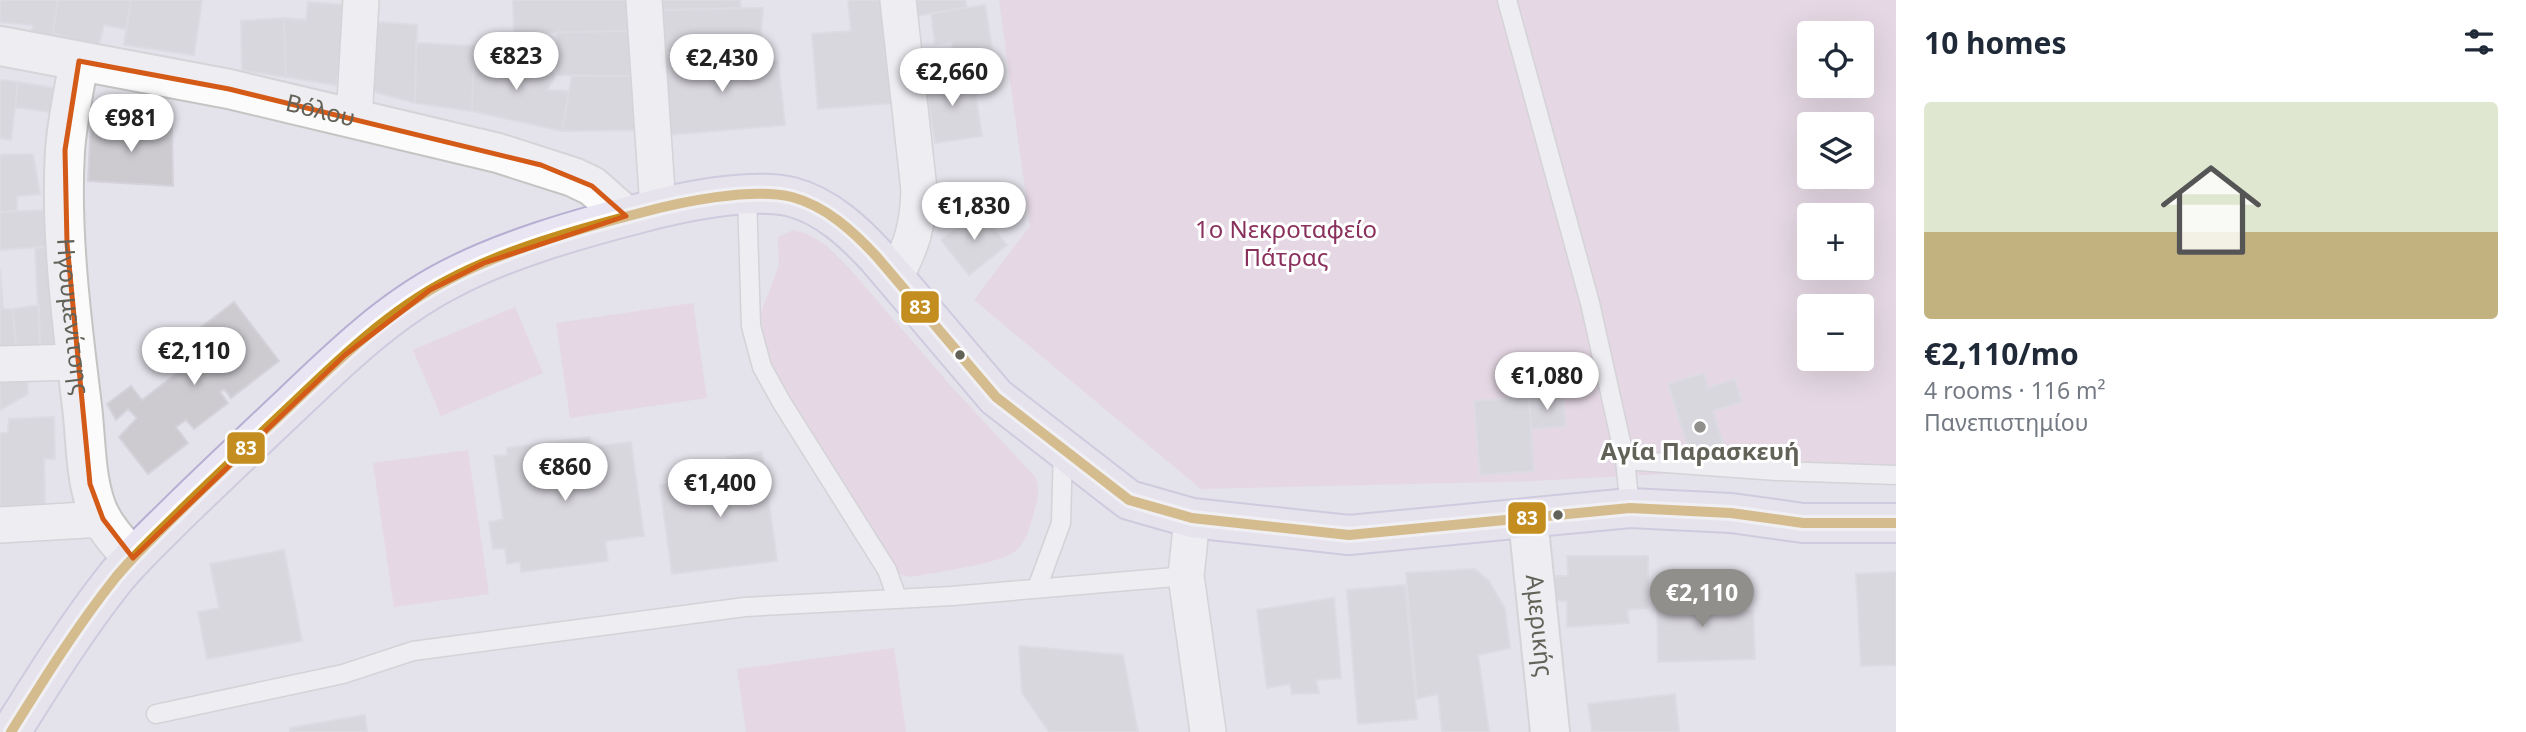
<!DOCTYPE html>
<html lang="en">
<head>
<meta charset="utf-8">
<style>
	body { margin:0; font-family:"Noto Sans",sans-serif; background:#f2f2f3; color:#1f2937; height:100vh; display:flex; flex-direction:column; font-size:26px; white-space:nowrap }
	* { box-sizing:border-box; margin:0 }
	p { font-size:23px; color:#747a83 }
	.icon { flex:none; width:38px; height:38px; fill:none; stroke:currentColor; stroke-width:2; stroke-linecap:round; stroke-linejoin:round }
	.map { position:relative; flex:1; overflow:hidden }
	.details { display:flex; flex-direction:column; background:#fff; width:630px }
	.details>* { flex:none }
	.buttons { position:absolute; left:1797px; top:21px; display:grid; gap:14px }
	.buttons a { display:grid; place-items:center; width:77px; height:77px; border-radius:7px; background:#fff; box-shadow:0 7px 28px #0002; font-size:35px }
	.price { position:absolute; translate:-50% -60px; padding:0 16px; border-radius:24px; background:#fff; color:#222; font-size:23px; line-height:46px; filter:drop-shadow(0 2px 4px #0008) }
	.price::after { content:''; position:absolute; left:50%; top:42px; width:21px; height:16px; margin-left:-10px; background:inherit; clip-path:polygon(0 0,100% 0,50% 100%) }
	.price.selected { background:#908f8b; color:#fff }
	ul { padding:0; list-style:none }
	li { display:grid; align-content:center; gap:14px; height:371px; padding:0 28px }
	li+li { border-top:2px solid #e0e1e3 }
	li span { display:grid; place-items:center; height:217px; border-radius:7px; color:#555 }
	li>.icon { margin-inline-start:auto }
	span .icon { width:126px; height:126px; fill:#fffc; stroke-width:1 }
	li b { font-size:30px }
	h2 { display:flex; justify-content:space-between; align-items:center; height:84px; padding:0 28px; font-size:30px }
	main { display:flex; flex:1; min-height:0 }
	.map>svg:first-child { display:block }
</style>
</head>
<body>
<main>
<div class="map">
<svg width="1896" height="732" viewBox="0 0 1896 732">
	<rect width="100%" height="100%" fill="#e4e2ea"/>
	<path fill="#e6ccdd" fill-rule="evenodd" d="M999 0H1896V481L1701 472 1533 481 1201 489 974 300 1030 226ZM1810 33H1862V86H1810ZM1810 124H1862V177H1810ZM1810 215H1862V268H1810ZM1810 306H1862V359H1810Z
		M793 230 807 234 826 245 849 268 951 386 1036 478C1040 492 1037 502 1033 515 1030 527 1026 541 1017 550 1002 564 934 572 911 577L901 575 876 543 819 454 774 370 766 346 760 315 779 265 778 237Z
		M693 303 707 398 570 418 556 323Z
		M515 307 543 373 441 416 413 350Z
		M468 450 489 594 394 607 373 463Z
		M894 648 906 732H746L737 669Z"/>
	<path fill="#cdcbd0" stroke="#d4d2da" stroke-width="2" d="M0 0H58L50 52 29 48 33 25 0 22Z
		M58 0H131L126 29 104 25 98 48 53 33Z
		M131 0H202L194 55 124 45Z
		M513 0H632L633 31 514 33Z
		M663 0H740L741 8 663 10Z
		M848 0H885L894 103 818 109 812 34 851 31Z
		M907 0H965L967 8 909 17Z
		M308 2 345 5 342 52 336 85 286 77 284 18 306 20Z
		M985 5 994 60 956 66 952 42 935 44 931 13Z
		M763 8 759 60 664 53 663 10Z
		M284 18 286 77 242 70 241 21Z
		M377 22 417 25 415 103 371 91Z
		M633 31 634 76 556 75 557 32Z
		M416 43 474 46 472 111 415 103Z
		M474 46 506 48 505 70 533 76 543 65 556 75 547 90 569 91 562 131 472 111Z
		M664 53 778 61 785 125 669 135Z
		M954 70 958 87 974 85 982 136 935 143 925 77Z
		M572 76H634L635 130 562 131Z
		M0 80 18 82 11 140 0 138Z
		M18 82 54 88 51 112 15 107Z
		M91 122 172 125 173 186 88 181Z
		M33 154 40 194 17 196V211L0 212V155Z
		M47 210 49 246 0 250V212Z
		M980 210 1007 245 969 275 941 240Z
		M49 246 59 347 40 348 35 248Z
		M0 269 3 309H13L16 348 0 349Z
		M234 302 279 361 231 398 224 389 220 392 228 403 194 429 186 420 176 427 188 443 148 474 119 437 137 418 128 409 116 420 107 404 131 386 142 400 200 355 186 339Z
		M39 305 40 348H16L13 309Z
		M27 369 28 394 0 410V371Z
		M1704 373 1708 388 1735 379 1742 402 1713 411 1723 444 1690 454 1668 384Z
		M1563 395 1566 426 1531 429 1529 397Z
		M1529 397 1534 471 1480 475 1474 401Z
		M54 417 55 459H44L45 510 0 511V433H8L9 419Z
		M590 437 591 447 631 442 644 536 605 541 608 561 521 572 520 562 507 564 505 548 493 549 489 522 503 519 494 456 507 455V448Z
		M762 452 777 561 672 574 660 485 730 476 727 457Z
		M284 550 302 641 207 659 198 612 219 608 210 564Z
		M1567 556H1648V608L1627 610 1629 623 1567 627V601L1550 600V576H1568Z
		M1475 569 1489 581 1505 609 1510 648 1478 655 1489 732H1442L1438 694 1417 699 1406 573Z
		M1896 572V665L1861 666 1856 574Z
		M1405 585 1417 719 1358 724 1347 590Z
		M1714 590 1715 610H1753L1755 659 1658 662 1657 591Z
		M1334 598 1341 678 1316 680 1319 693 1292 694 1290 684 1267 688 1257 610Z
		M1019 646 1123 655 1138 732H1049L1022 693Z
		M1675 694 1679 732H1592L1588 704Z
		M365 715 367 732H290V728Z"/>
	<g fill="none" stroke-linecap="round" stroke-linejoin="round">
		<g stroke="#c2c1c1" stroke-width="21">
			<path id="lane" d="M1507 0 1590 303 1625 460 1630 508
				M747 195 751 326 762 367 782 403 887 570 897 598
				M1625 460 1777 471 1896 475
				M1037 588 1061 523 1063 449
				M156 714 343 674 413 651 745 607 952 596 1186 576"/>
		</g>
		<g stroke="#c2c1c1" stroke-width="38">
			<path id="street" d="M644 0 658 208
				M354 119 361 0
				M895 277C912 245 918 226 919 190L898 0
				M0 364 77 362
				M1192 518 1186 576 1208 732
				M0 525 103 519"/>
		</g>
		<g stroke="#c4c4c3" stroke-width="42">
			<g id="secondary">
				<path id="s1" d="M0 46 229 89 498 153 573 177 592 186 626 216"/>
				<path id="s2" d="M79 61C74 91 67 121 65 151 60 232 72 325 82 406 86 439 85 475 96 506 103 526 119 543 133 558"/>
				<path id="s3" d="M1528 519 1550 732"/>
			</g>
		</g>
		<g stroke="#b6afd3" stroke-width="42">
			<path id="primary" d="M11 732C44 679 77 626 116 577 136 553 159 532 181 510 217 475 253 441 289 407 337 361 388 311 448 280 504 250 578 229 640 213 680 202 752 187 792 197 826 206 854 232 877 257L996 397 1129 500 1192 518 1349 535 1630 508 1731 513 1803 523H1896"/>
		</g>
		<use href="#lane" stroke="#fbfbfc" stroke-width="18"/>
		<use href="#street" stroke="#fbfbfc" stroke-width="35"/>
		<use href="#secondary" stroke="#fbfbfc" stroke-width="38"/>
		<use href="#primary" stroke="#e9e5f2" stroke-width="38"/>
		<g stroke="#fff" stroke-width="16">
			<path id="bus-1" d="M11 732C44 679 77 626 116 577 136 553 159 532 181 510 217 475 253 441 289 407 337 361 388 311 448 280 504 250 578 229 640 213 680 202 752 187 792 197 826 206 854 232 877 257L996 397 1129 500 1192 518 1349 535 1630 508 1731 513 1803 523H1896"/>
		</g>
		<use href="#bus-1" stroke="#c38e1f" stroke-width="10"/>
	</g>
	<path d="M0 0H1896V732H0ZM79 61 229 89 541 165 592 186 626 216 484 263 430 290 345 355 133 558 103 519 90 484 67 243 65 150Z" fill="#e4e2ea" fill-opacity=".55" fill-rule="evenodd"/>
	<path fill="none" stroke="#d45a17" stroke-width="5" stroke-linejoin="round" d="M79 61 229 89 541 165 592 186 626 216 484 263 430 290 345 355 133 558 103 519 90 484 67 243 65 150Z"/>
	<g fill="#626258" stroke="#fff" stroke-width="2.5">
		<circle cx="960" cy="355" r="6"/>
		<circle cx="1558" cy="515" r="6"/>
	</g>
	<circle fill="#908f8b" stroke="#fff" stroke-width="2.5" cx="1700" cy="427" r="7"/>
	<g text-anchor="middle" stroke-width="6" stroke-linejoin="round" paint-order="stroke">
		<g font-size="24" fill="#626258" stroke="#fff">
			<text dy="8" stroke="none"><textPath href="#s1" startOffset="327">Βόλου</textPath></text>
			<text dy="8" stroke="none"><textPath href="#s2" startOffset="257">Ηγουμενίτσης</textPath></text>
			<text dy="8" stroke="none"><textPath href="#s3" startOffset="107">Αμερικής</textPath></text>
		</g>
		<g font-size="24" fill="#89305c" stroke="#fff">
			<text x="1286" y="238">1o Νεκροταφείο<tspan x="1286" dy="28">Πάτρας</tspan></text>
		</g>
		<g font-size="24" font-weight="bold" fill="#626258" stroke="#fff">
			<text x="1700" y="460">Αγία Παρασκευή</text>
		</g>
	</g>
	<g stroke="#fff" stroke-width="2.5">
		<rect x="900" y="290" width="40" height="34" rx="7" fill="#c38e1f"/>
		<rect x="226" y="431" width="40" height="34" rx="7" fill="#c38e1f"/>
		<rect x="1507" y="501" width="40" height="34" rx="7" fill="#c38e1f"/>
	</g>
	<g font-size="19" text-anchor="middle" font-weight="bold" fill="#fff">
		<text x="920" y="314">83</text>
		<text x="246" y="455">83</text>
		<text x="1527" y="525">83</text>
	</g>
</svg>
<div class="buttons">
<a><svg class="icon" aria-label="locate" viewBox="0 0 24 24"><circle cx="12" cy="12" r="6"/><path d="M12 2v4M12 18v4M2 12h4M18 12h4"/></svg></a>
<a><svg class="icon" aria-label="layers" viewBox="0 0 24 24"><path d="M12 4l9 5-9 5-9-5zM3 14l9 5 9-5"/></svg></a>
<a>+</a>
<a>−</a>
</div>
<b class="price" style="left:516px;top:92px">€823</b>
<b class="price" style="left:722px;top:94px">€2,430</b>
<b class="price" style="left:952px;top:108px">€2,660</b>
<b class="price" style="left:131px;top:154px">€981</b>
<b class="price" style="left:974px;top:242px">€1,830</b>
<b class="price" style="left:194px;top:387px">€2,110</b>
<b class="price" style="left:1547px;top:412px">€1,080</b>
<b class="price" style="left:565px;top:503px">€860</b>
<b class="price" style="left:720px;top:519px">€1,400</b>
<b class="price selected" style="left:1702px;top:629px">€2,110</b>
</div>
<section class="details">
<h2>10 homes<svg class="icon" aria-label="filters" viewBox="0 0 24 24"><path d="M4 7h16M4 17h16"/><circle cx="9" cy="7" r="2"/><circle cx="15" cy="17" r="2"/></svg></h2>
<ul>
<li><span style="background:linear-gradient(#dfe7d0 60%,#c2b280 0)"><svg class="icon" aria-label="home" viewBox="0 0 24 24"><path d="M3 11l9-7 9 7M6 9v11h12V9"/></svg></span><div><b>€2,110/mo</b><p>4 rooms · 116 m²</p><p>Πανεπιστημίου</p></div></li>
</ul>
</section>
</main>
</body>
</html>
